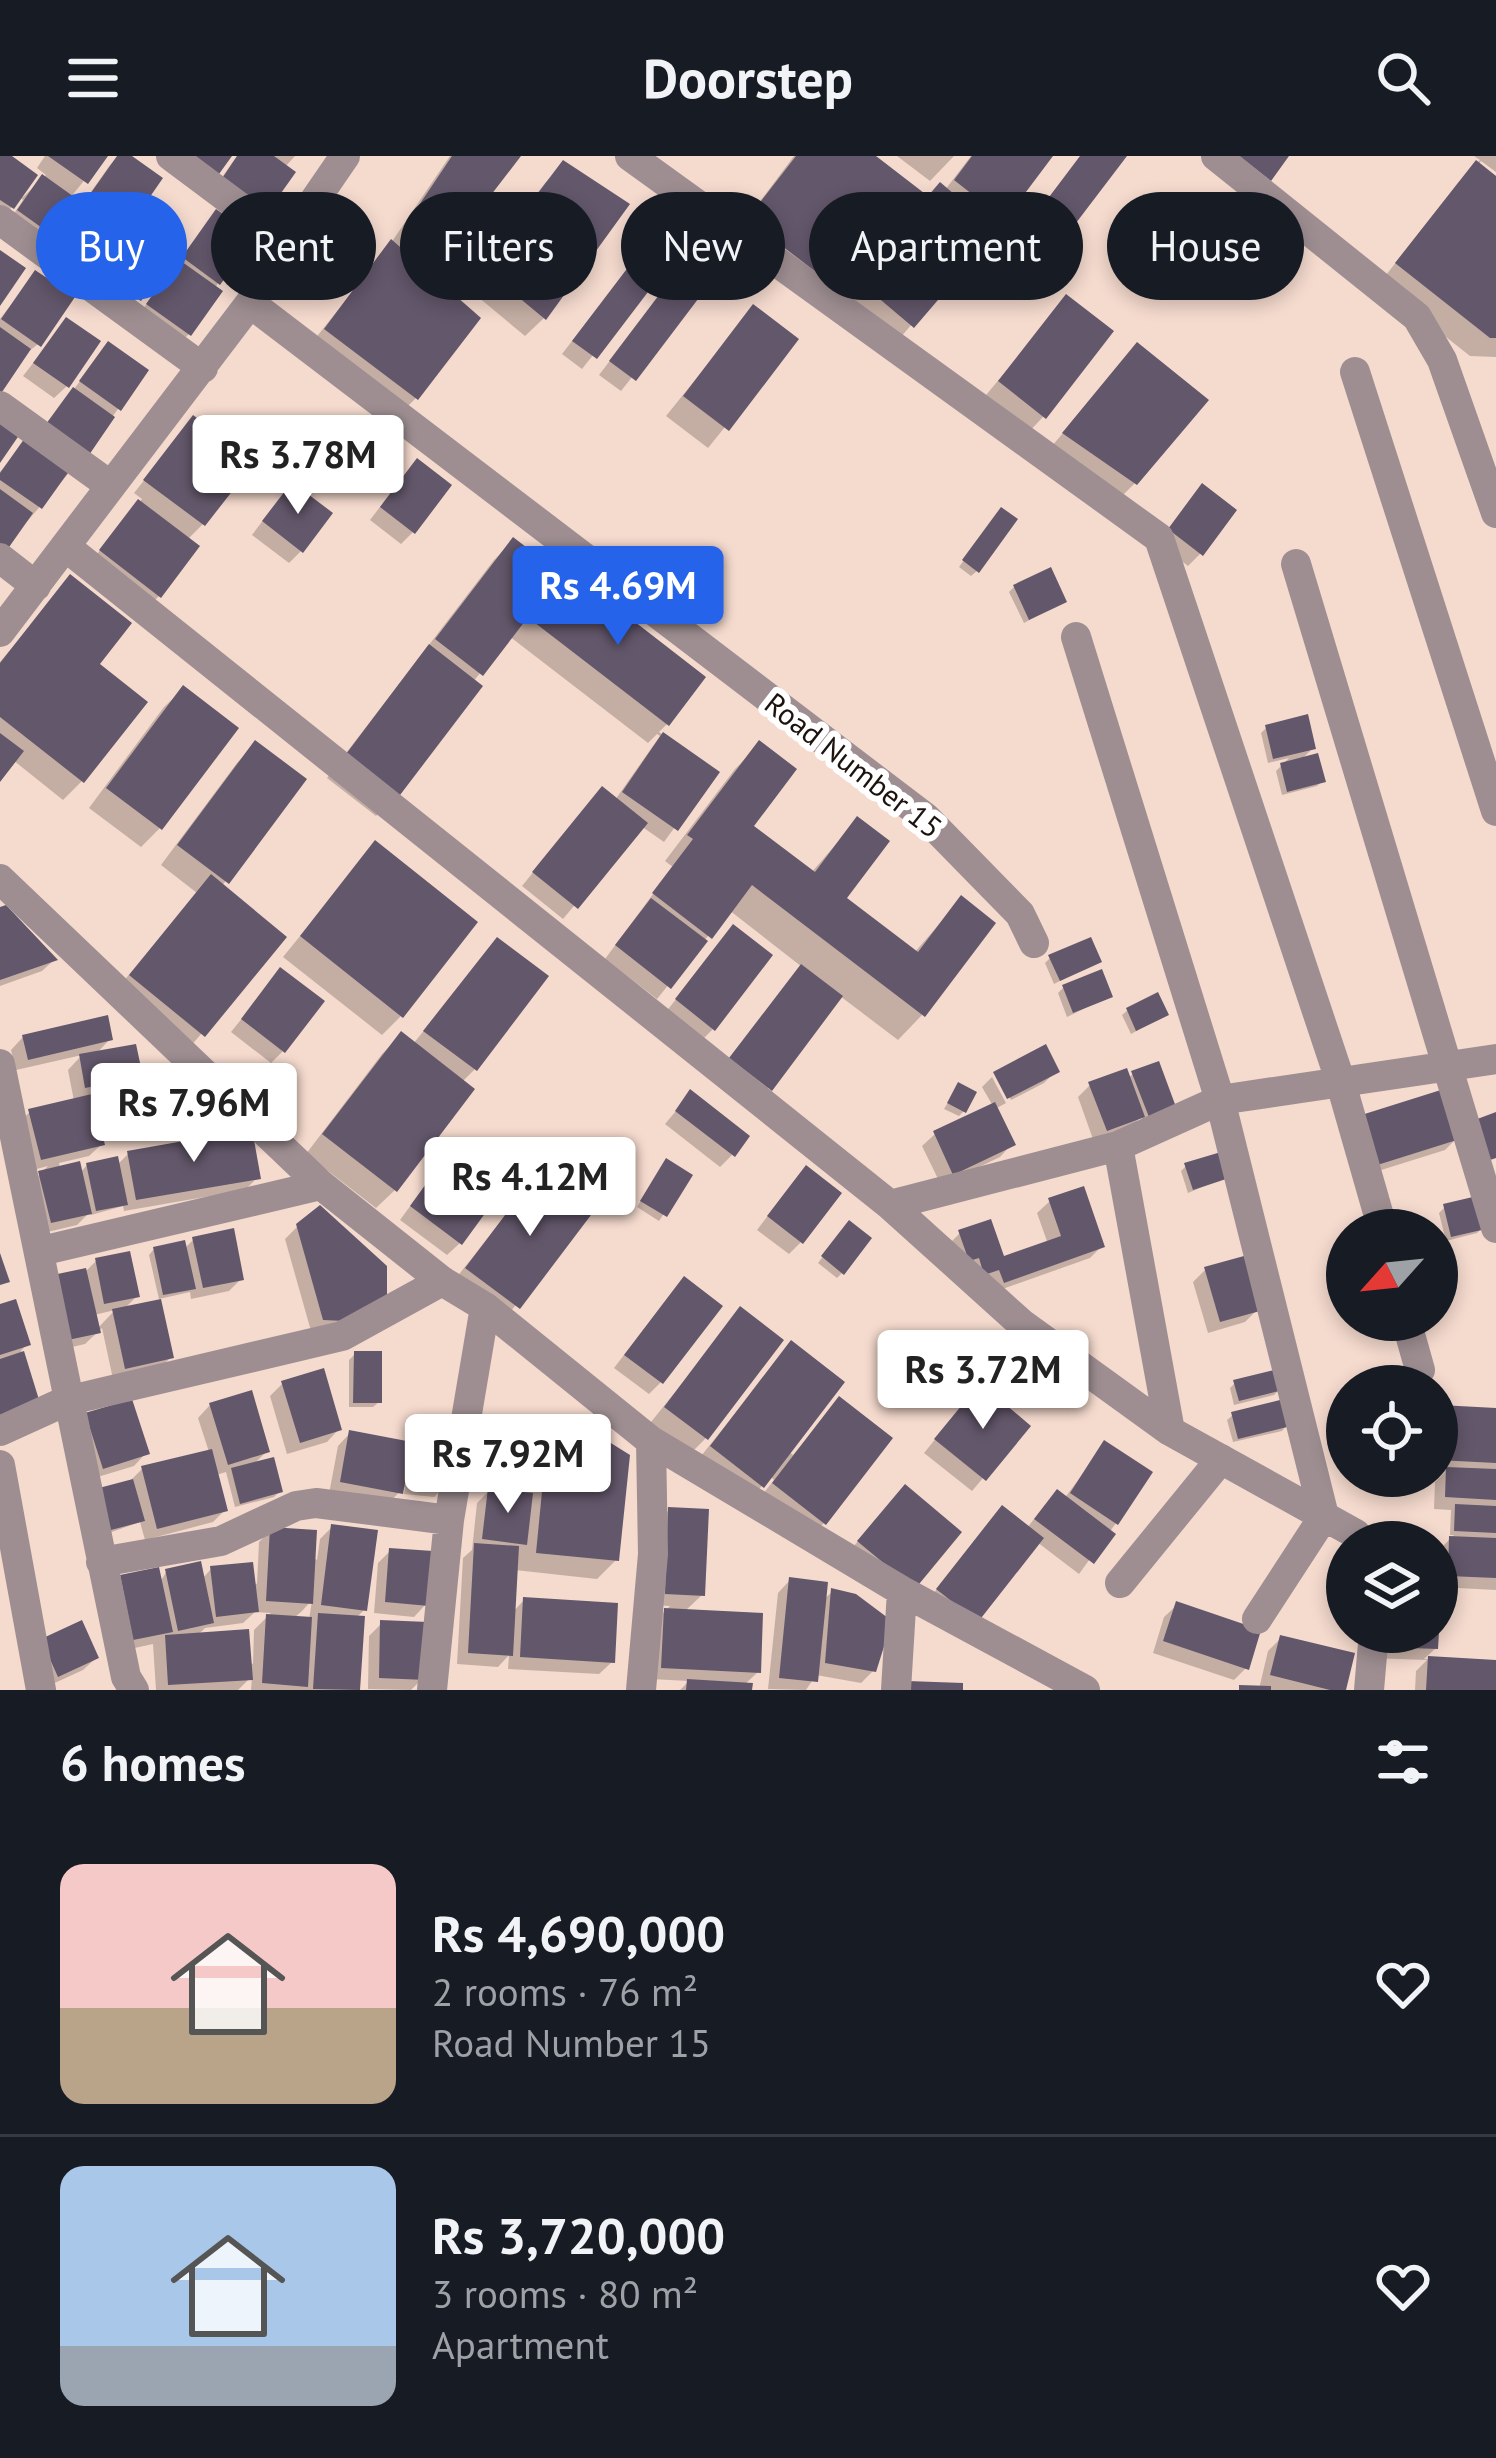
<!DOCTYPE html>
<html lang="en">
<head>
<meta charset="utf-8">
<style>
	body { margin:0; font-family:"PT Sans",sans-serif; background:#242831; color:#f1f3f6; height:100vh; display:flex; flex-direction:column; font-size:45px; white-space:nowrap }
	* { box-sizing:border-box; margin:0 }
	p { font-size:39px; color:#9ea1a6 }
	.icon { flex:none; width:66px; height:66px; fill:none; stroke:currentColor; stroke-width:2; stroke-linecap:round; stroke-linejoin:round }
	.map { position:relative; height:1534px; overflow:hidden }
	.drawer { display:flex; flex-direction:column; background:#171b24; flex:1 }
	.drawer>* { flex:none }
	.top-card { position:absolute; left:36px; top:36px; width:1425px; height:108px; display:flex; gap:24px }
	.needle { width:78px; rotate:243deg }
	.controls { position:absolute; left:1326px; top:1053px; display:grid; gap:24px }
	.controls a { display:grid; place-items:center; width:132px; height:132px; border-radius:50%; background:#171b24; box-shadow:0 6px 18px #0003; font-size:60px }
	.price { position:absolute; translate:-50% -102px; padding:0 27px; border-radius:12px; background:#fff; color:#222; font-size:39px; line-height:78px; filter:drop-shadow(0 3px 6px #0008) }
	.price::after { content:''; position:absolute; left:50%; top:72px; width:36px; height:27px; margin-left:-18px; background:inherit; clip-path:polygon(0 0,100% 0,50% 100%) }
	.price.active { background:#2563eb; color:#fff }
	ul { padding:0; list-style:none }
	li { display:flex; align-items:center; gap:36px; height:300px; padding:0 60px }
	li+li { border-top:3px solid #363941 }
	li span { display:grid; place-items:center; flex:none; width:336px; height:240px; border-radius:24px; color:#555 }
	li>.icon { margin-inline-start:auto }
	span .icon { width:144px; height:144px; fill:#fffc; stroke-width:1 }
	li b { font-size:51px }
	h2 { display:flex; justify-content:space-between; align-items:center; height:144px; padding:0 60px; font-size:51px }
	.pill { padding:0 42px; border-radius:54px; background:#171b24; box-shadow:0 6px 18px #0003; font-size:42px; line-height:108px }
	.pill.active { background:#2563eb; color:#fff }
	header { display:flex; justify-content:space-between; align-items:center; height:156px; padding:0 60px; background:#171b24; font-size:54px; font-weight:700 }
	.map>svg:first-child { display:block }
</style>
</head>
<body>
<header><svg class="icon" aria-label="menu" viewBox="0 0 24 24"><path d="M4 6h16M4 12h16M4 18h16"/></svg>Doorstep<svg class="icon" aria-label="search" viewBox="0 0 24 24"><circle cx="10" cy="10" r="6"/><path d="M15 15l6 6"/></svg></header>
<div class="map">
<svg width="1496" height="1534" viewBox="0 0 1496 1534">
	<rect width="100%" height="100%" fill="#f5dace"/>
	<path fill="#0003" fill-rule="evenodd" d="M0 0H7L22 42 46 19 37 12 45 0H104L70 42 81 50 110 9 119 0H127V69L115 81 77 54 45 94 7 68 23 44 21 42 0 63Z
		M237 0H295L285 11 267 52 255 64 213 34Z
		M450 0H518L446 93 423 115 416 242 397 261 307 193 391 87Z
		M794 0H871L894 81 945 34 971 0H1049L1003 62 894 189 731 84Z
		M897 0H954L930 25Z
		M1081 0H1123L1046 98 1021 79Z
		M1474 0H1496V16L1481 5 1478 9 1496 24V201L1470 200 1379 128 1458 27 1480 4Z
		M563 8 544 162 525 180 466 131 545 27Z
		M216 57 218 127 189 178 177 190 136 162Z
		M131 74 168 100 126 155 88 129Z
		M650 84 682 87 582 213 562 198Z
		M682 110 716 115 621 235 599 219Z
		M35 118 42 185 24 199 0 233V163Z
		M1067 142 1043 261 1025 280 981 245Z
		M753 152 795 184 708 292 666 260Z
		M66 165 67 230 54 242 23 220Z
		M108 189 118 253 86 297 0 397V316L27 283 33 286Z
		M1137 190 1135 327 1116 346 1046 297Z
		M193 263 203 368 187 384 159 440 147 452 89 408 142 343 134 337Z
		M405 318 413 376 401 388 370 364Z
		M1203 331 1200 398 1188 410 1158 387Z
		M280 342 301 395 289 407 252 379Z
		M996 360 977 415 971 420 959 411Z
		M513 385 542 445 568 418 667 568 659 576 715 616 664 686 641 670 563 763 522 730 590 646 615 644 660 580 657 578 648 587 509 480 473 526 395 641 376 660 327 622 494 404Z
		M70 422 96 508 82 625 63 644 13 604 0 621V506Z
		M1014 431 1064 445 1024 467 1009 436Z
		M183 533 160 672 141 691 89 652 164 551Z
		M1267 571 1313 592 1300 605 1322 625 1317 630 1282 639 1276 615 1289 602 1268 607 1261 577Z
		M256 588 303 623 221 731 283 782 184 898 112 839 197 737 161 709 237 607Z
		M760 588 750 670 811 717 857 664 843 742 914 797 961 743 922 859 898 884 840 840 757 945 719 916 802 811 729 754 657 843 605 803 673 711 665 705 735 613Z
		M375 688 401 860 382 879 283 801Z
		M0 755 54 804 42 815 0 830Z
		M733 772 713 873 701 885 665 857Z
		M497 785 475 913 462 926 395 1034 376 1052 306 998 382 898 401 879 413 888Z
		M1050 802 1098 805 1054 828 1045 807Z
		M280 815 283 895 271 907 231 876Z
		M1063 832 1110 840 1067 861 1058 837Z
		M1128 854 1166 859 1131 878 1122 859Z
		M23 881 110 883 95 899 139 920 129 930 165 952 153 964 99 978 102 988 89 1000 59 1007 60 1013 80 1017 87 1009H117L128 998 257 1022 245 1034 124 1055 123 1050 91 1059 90 1056 77 1069 39 1078 28 1030 48 1010 29 1015 17 968 30 956 74 945 68 914 82 899 16 914 11 894Z
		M1056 915 1044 927 1011 944 997 918Z
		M1133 918 1173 950 1143 965 1142 960 1129 972 1094 986 1078 941 1090 929 1127 923Z
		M992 921 1006 947 995 953 1012 988 1000 1001 941 1029 922 990 935 978 993 950 982 931Z
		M958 930 964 955 959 960 944 953Z
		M691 937 732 999 720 1011 665 968Z
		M1344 976 1457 982 1445 994 1359 1021Z
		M446 1001 460 1087 447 1099 400 1064Z
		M1186 1010 1226 1021 1188 1037 1181 1015Z
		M661 1011 689 1020 659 1065 637 1051Z
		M540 1017 590 1056 499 1170 448 1132Z
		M794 1025 801 1086 789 1098 757 1074Z
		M1050 1045 1102 1090 1090 1102 991 1137 948 1089 960 1077 1003 1104 1048 1088 1037 1057Z
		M1445 1051 1482 1072 1477 1077 1446 1085 1439 1057Z
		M298 1070 384 1111 330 1176 311 1175 285 1083Z
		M844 1073 842 1117 837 1122 818 1107Z
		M193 1084 241 1123 229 1135 191 1143 190 1136 159 1143 149 1099 154 1093H184Z
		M96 1105 137 1140 123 1154 171 1201 158 1214 113 1223 102 1172 85 1188 51 1196 50 1123 87 1114ZM115 1154 97 1173 94 1159Z
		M1205 1114 1257 1154 1245 1166 1208 1177 1193 1126Z
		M672 1136 661 1226 649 1238 614 1212Z
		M0 1151 27 1188 21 1195 37 1246 0 1266Z
		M741 1154 706 1282 687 1301 647 1271Z
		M791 1188 788 1295 793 1299 839 1244 824 1367 805 1386 756 1347 774 1324 771 1321 743 1349 693 1310Z
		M355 1198 379 1246 373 1251H349V1204Z
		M1235 1227 1280 1233 1274 1239 1234 1249 1230 1232Z
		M282 1228 339 1273 327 1286 287 1298 270 1240Z
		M968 1243 1027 1270 972 1335 924 1297Z
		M210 1249 267 1295 252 1310 280 1335 274 1341 235 1351 226 1316 216 1319 225 1354 213 1366 145 1384 140 1366 106 1378 130 1325 142 1313 209 1296 198 1262Z
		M1441 1252 1496 1255V1434L1438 1431 1437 1460 1438 1395 1454 1379H1450L1451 1354 1434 1353 1435 1326 1445 1316 1437 1315V1256Z
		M1233 1259 1287 1269 1282 1275 1233 1286 1227 1264Z
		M87 1260 146 1297 134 1310 91 1323Z
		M422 1272 446 1329 434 1341 404 1338 405 1331 387 1348 329 1338 338 1290 350 1277 410 1288Z
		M549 1277 616 1404 597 1423 515 1414 513 1456 524 1444 612 1506 599 1518 508 1513 509 1499 498 1511 457 1508 463 1402 472 1394 477 1347 489 1335 526 1339 530 1296Z
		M1105 1288 1116 1367 1079 1418 1037 1386 975 1464 926 1447 990 1365 1027 1372 1045 1349 1064 1343Z
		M893 1344 900 1443 847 1398Z
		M669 1354 702 1439 684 1456 758 1516 744 1529H750L749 1534H680L689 1525 650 1523 652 1468 670 1450 654 1449 657 1366Z
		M332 1371 364 1454 355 1463H362L357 1534H251L252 1520 238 1534H156L153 1488 121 1495 166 1416 202 1423 211 1413 257 1428 259 1386 271 1374 317 1404 320 1383ZM312 1444 309 1464 293 1463 302 1455ZM255 1456 271 1457 254 1474 253 1508 197 1480 205 1472 243 1467Z
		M390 1395 426 1448 414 1461 374 1457 378 1407Z
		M790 1424 823 1444 832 1436 874 1514 861 1527 816 1519 806 1534 768 1533 778 1437Z
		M1177 1449 1246 1512 1234 1524 1153 1497 1164 1461Z
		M382 1467 423 1522 411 1534 368 1533 369 1480Z
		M1371 1476H1436V1492L1424 1503 1496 1507V1534H1415L1416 1515 1427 1504 1370 1502Z
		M1281 1482 1351 1499 1343 1534H1238L1259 1533 1268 1495Z
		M30 1498 96 1502 83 1514 46 1531Z"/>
	<path fill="#63576b" d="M0 0H12L38 19 14 53 0 44Z
		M48 0H108L88 28Z
		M117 0H132L163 22 129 71 88 41Z
		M194 0H232L219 18Z
		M237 0H274L296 16 269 54 223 21Z
		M452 0H521L448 95 407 67Z
		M796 0H876L924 37 867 111 940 26 997 75 914 172 856 123 846 139 747 63Z
		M972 0H1053L1005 64 954 24Z
		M1080 0H1127L1060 88 1031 65Z
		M1239 0H1289L1271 25Z
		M563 4 630 48 546 164 482 111Z
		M1476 4 1496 20V182H1490L1395 107Z
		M42 18 84 48 59 84 17 54Z
		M216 53 255 80 220 129 182 101Z
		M661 68 686 86 597 203 572 185Z
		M131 70 172 99 141 145 98 116Z
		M391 83 481 162 418 244 324 173Z
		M0 94 26 112 0 150Z
		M693 94 720 114 636 225 609 205Z
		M178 103 223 135 191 180 146 148Z
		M35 114 75 141 41 191 1 163Z
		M1066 138 1114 175 1046 263 998 225Z
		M753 148 799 183 729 275 683 240Z
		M66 161 101 185 69 232 33 207Z
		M0 171 31 193 0 239Z
		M108 185 149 214 121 255 79 225Z
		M1137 186 1209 244 1137 329 1062 277Z
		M73 231 115 261 89 299 46 268Z
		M193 259 255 306 205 370 143 324Z
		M0 260 22 275 0 307Z
		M27 279 72 311 42 353 0 324V317Z
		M417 302 452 329 415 378 380 351Z
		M292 326 333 357 303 397 262 365Z
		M1202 327 1237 354 1203 400 1168 373Z
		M0 333 33 357 7 394 0 388Z
		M138 343 200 390 161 442 99 394Z
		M1001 351 1018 363 979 417 962 404Z
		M513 381 561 418 483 520 435 483Z
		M1051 411 1067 446 1029 464 1013 429Z
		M568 414 706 521 669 570 530 463Z
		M70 418 132 467 100 508 148 546 84 627 0 561V507Z
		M429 488 483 530 397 643 343 602Z
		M183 529 239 572 162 674 106 632Z
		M1308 558 1316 593 1273 603 1265 569Z
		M663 576 720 616 678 675 622 636Z
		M0 577 24 595 0 626Z
		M255 584 307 623 229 728 177 689Z
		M759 584 797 613 754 670 815 716 857 660 890 685 847 742 918 796 961 739 996 767 925 861 752 729 712 783 652 737 693 683 687 679Z
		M1318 597 1326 626 1287 636 1280 607Z
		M602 630 648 667 578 753 532 716Z
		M375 684 478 766 403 862 300 780Z
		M211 718 287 781 205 881 129 819Z
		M651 742 708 785 671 833 615 789Z
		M6 749 58 804 0 824V751Z
		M733 768 773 799 715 875 675 843Z
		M497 781 549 820 477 915 423 875Z
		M1091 781 1102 806 1060 825 1048 799Z
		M801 808 843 840 772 935 729 902Z
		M280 811 325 845 285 897 241 863Z
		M1102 813 1113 841 1073 857 1062 829Z
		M1158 836 1169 859 1136 875 1126 852Z
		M108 859 113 884 28 904 22 879Z
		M401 875 475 933 397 1036 322 978Z
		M136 888 143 921 85 932 79 898Z
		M1046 888 1060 916 1007 943 993 916Z
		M1159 905 1176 951 1149 961 1131 915Z
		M1127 912 1145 961 1107 975 1088 926Z
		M160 920 169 953 105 970 96 936Z
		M958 926 977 936 966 957 947 947Z
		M690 933 750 980 735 1001 675 955Z
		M1444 933 1460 983 1371 1011 1355 961Z
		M92 938 105 989 41 1004 28 953Z
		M995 946 1016 989 953 1019 933 975Z
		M1496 956V1002L1487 1005 1472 965Z
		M252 973 261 1023 136 1044 127 995Z
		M457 985 510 1023 462 1089 410 1050Z
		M1221 996 1229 1022 1193 1034 1184 1007Z
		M118 1000 128 1049 96 1055 86 1007Z
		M666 1002 693 1019 667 1061 640 1045Z
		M80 1005 92 1058 51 1067 38 1015Z
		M806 1009 842 1037 803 1088 767 1060Z
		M540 1013 594 1055 520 1153 465 1112Z
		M1084 1030 1105 1091 1004 1127 999 1114 984 1119 979 1102 969 1105 958 1074 991 1063 1004 1100 1061 1080 1048 1042Z
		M1477 1040 1486 1073 1451 1081 1443 1048Z
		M320 1049 387 1110V1140L345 1165 323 1164 296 1068Z
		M849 1064 872 1082 844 1119 821 1100Z
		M234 1072 244 1124 203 1132 192 1081Z
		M185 1084 196 1133 163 1139 153 1091Z
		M130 1095 140 1141 104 1148 95 1102Z
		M0 1097 10 1126 0 1129Z
		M1244 1100 1260 1155 1220 1166 1204 1111Z
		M86 1112 101 1177 63 1185 48 1120Z
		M684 1120 723 1150 663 1228 624 1199Z
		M16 1143 31 1189 0 1199V1148Z
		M161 1143 174 1202 125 1213 112 1153Z
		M740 1150 784 1184 708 1284 664 1251Z
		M791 1184 845 1226 764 1332 710 1290Z
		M24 1195 40 1247 0 1259V1203Z
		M354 1195H382V1247H353Z
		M324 1212 342 1274 300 1287 281 1225Z
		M1278 1213 1283 1234 1239 1245 1233 1224Z
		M980 1227 1031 1270 986 1325 934 1283Z
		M252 1234 270 1296 228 1309 209 1247Z
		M839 1240 893 1282 826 1369 772 1327Z
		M132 1243 150 1298 103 1313 85 1257Z
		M1284 1243 1291 1270 1238 1283 1231 1256Z
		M1440 1249 1496 1252V1307L1437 1304Z
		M421 1269 455 1273 449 1330 415 1326Z
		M349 1274 412 1286 403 1338 340 1326Z
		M548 1274 598 1279 630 1299 619 1405 536 1397Z
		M1104 1284 1153 1316 1118 1369 1070 1337Z
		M212 1293 228 1355 157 1373 141 1310Z
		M274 1301 283 1336 240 1348 231 1312Z
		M1446 1311 1496 1313V1344L1445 1341Z
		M133 1323 145 1365 111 1374 99 1332Z
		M905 1328 962 1376 915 1433 857 1385Z
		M488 1332 533 1337 527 1389 482 1383Z
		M1057 1333 1116 1378 1094 1408 1034 1363Z
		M1455 1348 1496 1350V1377L1454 1375Z
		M1002 1349 1044 1382 978 1466 936 1433Z
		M668 1351 709 1353 705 1440 665 1438Z
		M331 1368 378 1374 367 1455 321 1449Z
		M270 1371 317 1374 313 1448 266 1445Z
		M1449 1380 1496 1382V1422L1448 1420Z
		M474 1387 519 1390 513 1500 468 1497Z
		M389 1392 433 1395 429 1450 385 1446Z
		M201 1405 214 1467 178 1475 165 1413Z
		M253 1406 259 1456 216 1461 210 1410Z
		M159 1411 173 1476 133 1484 120 1419Z
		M789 1421 828 1426 818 1526 779 1522Z
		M831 1432 856 1438 892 1465 876 1516 825 1507Z
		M523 1441 618 1447 615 1507 520 1501Z
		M1176 1445 1261 1474 1249 1514 1163 1485Z
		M664 1452 763 1457 761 1517 661 1512Z
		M318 1457 365 1460 360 1534 313 1533Z
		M266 1458 312 1461 308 1531 262 1527Z
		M82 1464 99 1502 58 1521 41 1483Z
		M380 1464 428 1466 426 1524 379 1522Z
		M249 1473 253 1524 168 1529 165 1479Z
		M1382 1476H1439L1438 1493 1381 1491Z
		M1280 1479 1355 1497 1346 1534H1330L1270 1519Z
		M1428 1500 1496 1504V1534H1426Z
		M687 1523 753 1527 752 1534H686Z
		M907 1525 963 1527V1534H906Z
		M1239 1529 1271 1530V1534H1239Z"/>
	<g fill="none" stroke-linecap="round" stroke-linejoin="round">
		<path stroke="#9e8e92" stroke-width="30" d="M171 0 286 86
			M630 0 1159 382 1340 924 1383 1074
			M1216 0 1417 161 1442 204 1496 357
			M0 64 203 212
			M250 147 926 662 1020 758 1034 787
			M1355 216 1496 655
			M0 250 111 330
			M66 391 890 1049 1022 1168 1170 1275 1356 1378 1361 1386
			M0 402 36 430
			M1296 408 1496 1072
			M0 476 250 147 286 86 345 0
			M1076 481 1220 944 1324 1360 1257 1463
			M0 723 321 1029 442 1125 485 1151 651 1285 902 1435 1085 1534
			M0 908 126 1521 134 1534
			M1118 990 1170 1275
			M890 1049 1118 990 1220 944 1496 903
			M41 1095 321 1029
			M1406 1164 1420 1214
			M0 1275 66 1245 342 1180 442 1125
			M0 1309 41 1534
			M101 1406 221 1385 296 1350 316 1347 449 1364
			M1120 1427 1221 1303
			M432 1534 449 1364 485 1151
			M641 1534 653 1398 651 1285
			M896 1534 902 1435
			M1369 1534 1374 1476"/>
	</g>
	<g text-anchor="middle" stroke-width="12" stroke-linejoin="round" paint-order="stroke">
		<g font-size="30" fill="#1c130e" stroke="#fff">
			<text transform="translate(853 610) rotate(38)" y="10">Road Number 15</text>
		</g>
	</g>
</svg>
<div class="controls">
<a><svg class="needle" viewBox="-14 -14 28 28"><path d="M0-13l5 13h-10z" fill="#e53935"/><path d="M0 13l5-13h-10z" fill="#9ea1a6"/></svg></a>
<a><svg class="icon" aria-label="locate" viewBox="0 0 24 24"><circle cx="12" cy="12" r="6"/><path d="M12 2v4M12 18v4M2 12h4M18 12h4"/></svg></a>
<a><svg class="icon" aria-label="layers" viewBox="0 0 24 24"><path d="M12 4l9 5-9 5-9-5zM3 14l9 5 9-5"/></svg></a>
</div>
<b class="price" style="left:298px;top:361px">Rs 3.78M</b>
<b class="price active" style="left:618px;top:492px">Rs 4.69M</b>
<b class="price" style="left:194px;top:1009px">Rs 7.96M</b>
<b class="price" style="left:530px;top:1083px">Rs 4.12M</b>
<b class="price" style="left:983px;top:1276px">Rs 3.72M</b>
<b class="price" style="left:508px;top:1360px">Rs 7.92M</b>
<div class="top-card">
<a class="pill active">Buy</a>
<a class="pill">Rent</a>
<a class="pill">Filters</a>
<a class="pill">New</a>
<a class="pill">Apartment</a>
<a class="pill">House</a>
</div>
</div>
<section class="drawer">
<h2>6 homes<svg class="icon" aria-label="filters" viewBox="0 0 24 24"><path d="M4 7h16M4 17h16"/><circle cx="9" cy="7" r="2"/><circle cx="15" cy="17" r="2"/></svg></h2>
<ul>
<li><span style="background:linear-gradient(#f6c9c9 60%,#b9a48a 0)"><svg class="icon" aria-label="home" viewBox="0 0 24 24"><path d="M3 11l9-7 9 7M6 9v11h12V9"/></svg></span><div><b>Rs 4,690,000</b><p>2 rooms · 76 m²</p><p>Road Number 15</p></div><svg class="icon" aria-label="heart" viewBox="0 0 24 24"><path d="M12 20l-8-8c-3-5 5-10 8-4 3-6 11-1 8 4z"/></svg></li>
<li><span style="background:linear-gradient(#a9c7e8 75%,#9aa5b1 0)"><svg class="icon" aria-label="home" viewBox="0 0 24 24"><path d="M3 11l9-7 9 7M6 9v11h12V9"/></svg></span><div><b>Rs 3,720,000</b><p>3 rooms · 80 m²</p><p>Apartment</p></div><svg class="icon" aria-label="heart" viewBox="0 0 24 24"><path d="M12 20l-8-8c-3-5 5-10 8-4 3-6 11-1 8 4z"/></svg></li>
</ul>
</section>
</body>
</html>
